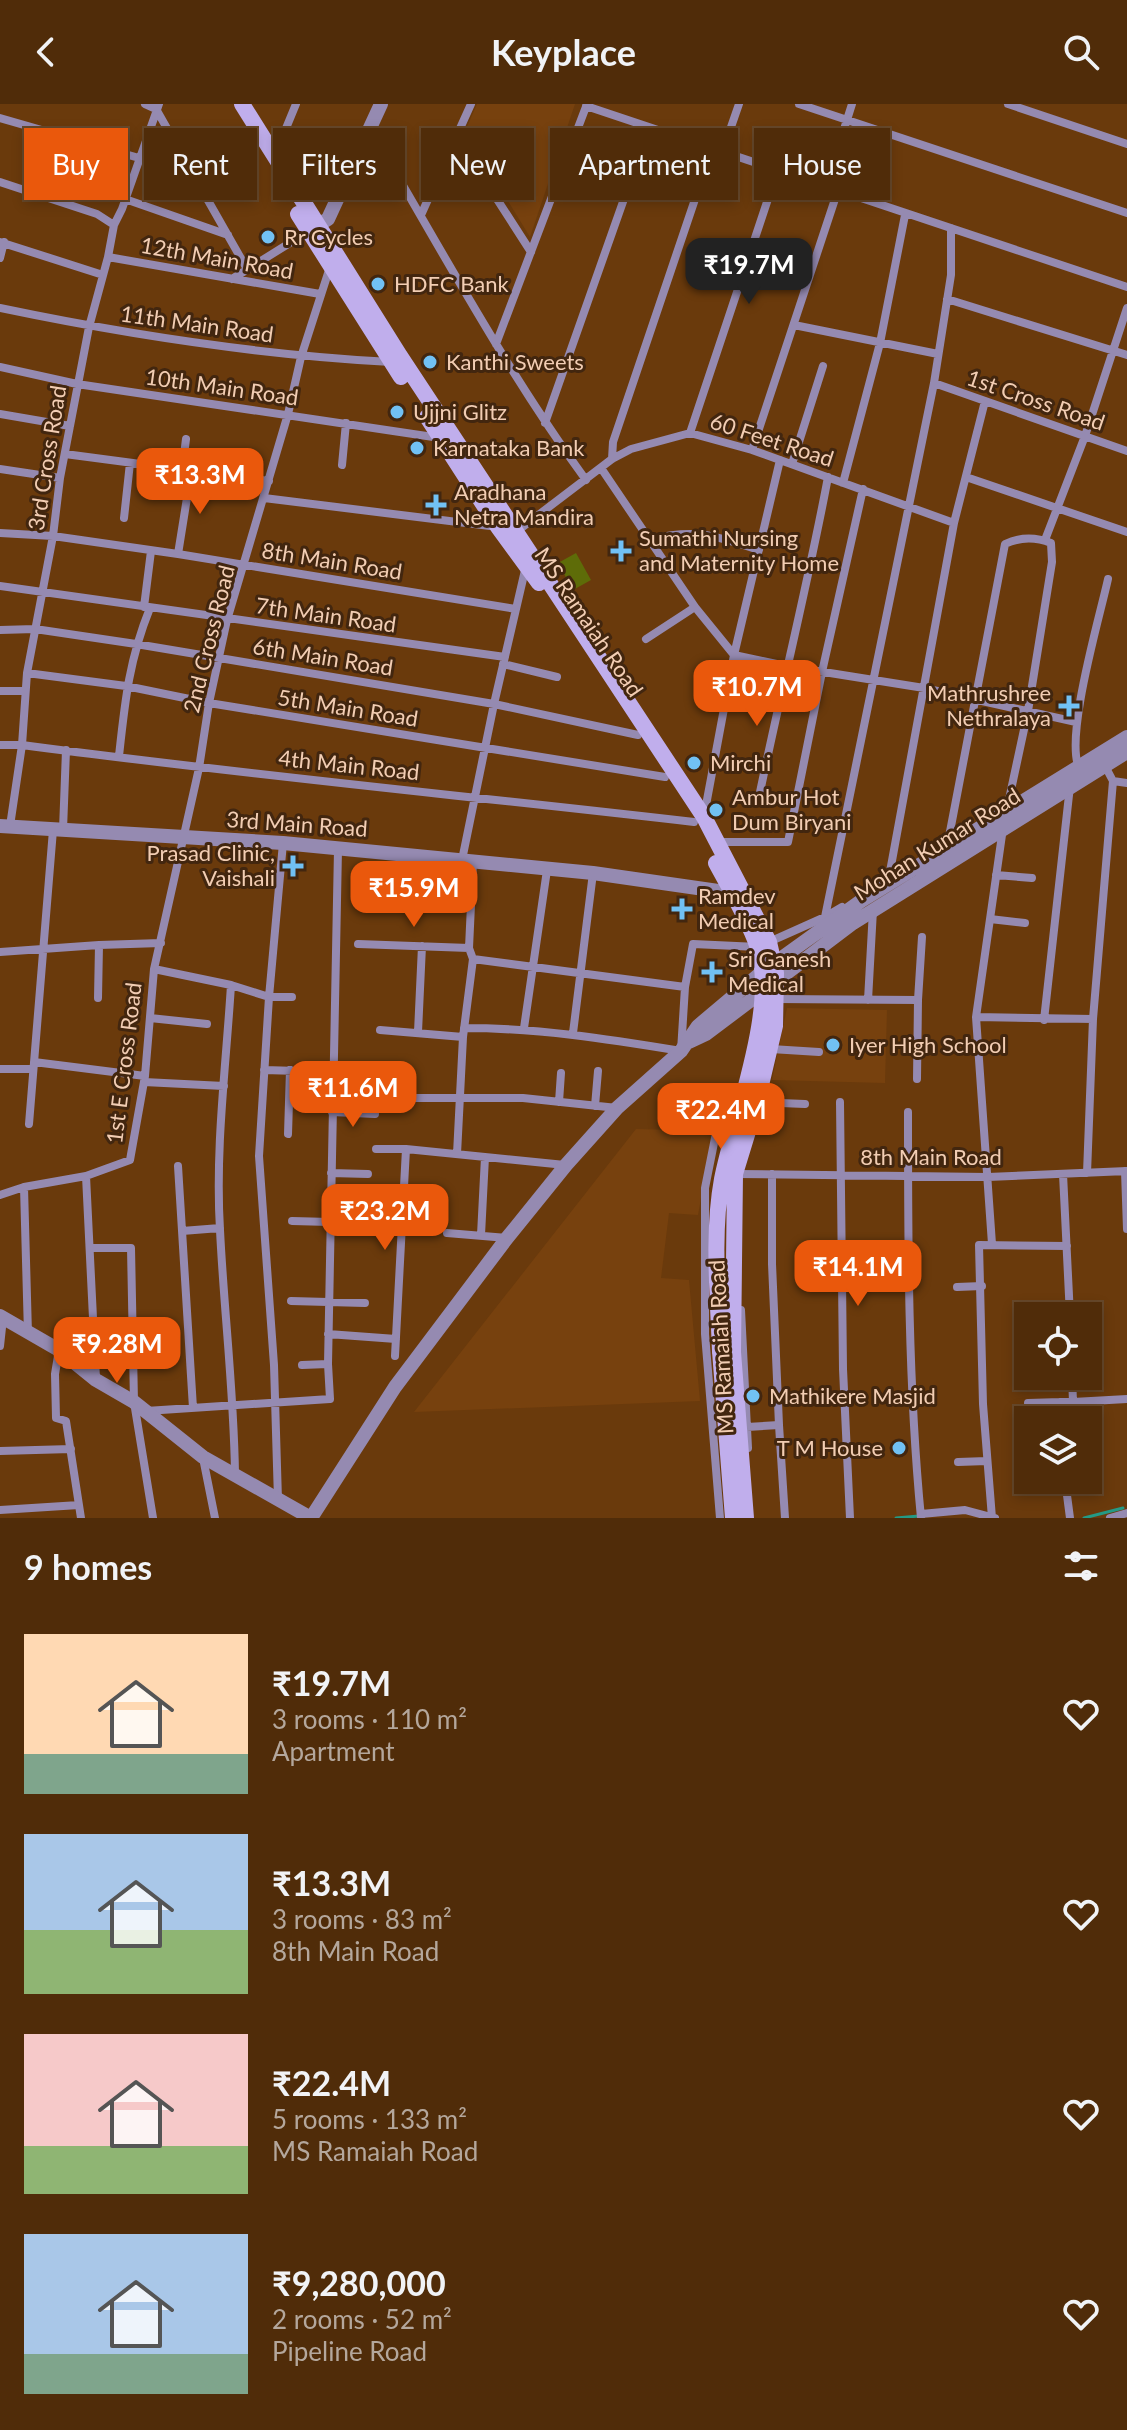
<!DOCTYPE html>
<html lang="en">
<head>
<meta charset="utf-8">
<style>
	body { margin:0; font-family:Lato,sans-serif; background:#563412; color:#f1f3f6; height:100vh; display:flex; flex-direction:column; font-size:30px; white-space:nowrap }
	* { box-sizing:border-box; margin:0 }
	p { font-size:26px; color:#b4a79c }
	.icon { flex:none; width:44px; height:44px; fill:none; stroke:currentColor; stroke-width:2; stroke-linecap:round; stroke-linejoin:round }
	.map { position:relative; height:1414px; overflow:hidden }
	.side { display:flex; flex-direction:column; background:#502c09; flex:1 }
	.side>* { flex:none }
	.guide { position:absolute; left:24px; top:24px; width:1080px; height:72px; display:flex; gap:16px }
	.fabs { position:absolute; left:1014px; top:1198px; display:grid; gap:16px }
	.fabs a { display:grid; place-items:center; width:88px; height:88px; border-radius:0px; background:#502c09; box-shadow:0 4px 12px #0003,0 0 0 2px #67482a; font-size:40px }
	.price { position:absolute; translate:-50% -68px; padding:0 18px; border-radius:16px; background:#ea580c; color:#fff; font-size:26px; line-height:52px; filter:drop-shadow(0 2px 4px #0008) }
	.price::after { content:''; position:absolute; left:50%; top:48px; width:24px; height:18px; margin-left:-12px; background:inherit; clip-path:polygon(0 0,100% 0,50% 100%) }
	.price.active { background:#222; color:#fff }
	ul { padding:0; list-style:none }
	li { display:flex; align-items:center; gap:24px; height:200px; padding:0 24px }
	li span { display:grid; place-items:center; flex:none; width:224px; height:160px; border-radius:0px; color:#555 }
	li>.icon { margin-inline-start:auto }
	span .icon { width:96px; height:96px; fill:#fffc; stroke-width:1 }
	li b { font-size:34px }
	h2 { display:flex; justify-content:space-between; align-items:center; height:96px; padding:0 24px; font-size:34px }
	.tag { padding:0 28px; border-radius:0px; background:#502c09; box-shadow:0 4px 12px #0003,0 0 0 2px #67482a; font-size:28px; line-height:72px }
	.tag.active { background:#ea580c; color:#fff }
	header { display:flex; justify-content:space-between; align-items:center; height:104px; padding:0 24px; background:#502c09; font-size:36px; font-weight:700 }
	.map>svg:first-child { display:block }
</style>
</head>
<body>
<header><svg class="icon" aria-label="back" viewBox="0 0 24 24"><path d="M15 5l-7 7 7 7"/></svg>Keyplace<svg class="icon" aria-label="search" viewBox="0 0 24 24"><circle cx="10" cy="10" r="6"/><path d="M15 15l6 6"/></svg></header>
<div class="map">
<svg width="1127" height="1414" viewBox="0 0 1127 1414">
	<rect width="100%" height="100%" fill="#6a3a0c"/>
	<path fill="#77410e" d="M477 0H575L530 133 465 27Z
		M787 904 887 906 885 979 772 976Z
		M636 1025 713 1027 698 1111 669 1109 661 1174 689 1176 700 1297 414 1308Z"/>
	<path fill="#5e6c08" d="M576 449 591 476 573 486 558 459Z"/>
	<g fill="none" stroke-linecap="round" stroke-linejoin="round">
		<path stroke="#249a85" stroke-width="3" d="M896 1414 919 1412
			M1084 1414 1123 1404"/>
		<path stroke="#958ab1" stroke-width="8" d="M145 0 156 5
			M799 0 1127 109
			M1008 0 1127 40
			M586 2 1127 183
			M156 5 247 165
			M0 14 139 54
			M370 25C440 143 505 265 586 376
			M457 33 531 148
			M722 49 739 0
			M275 51 296 0
			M0 78 97 110 114 121
			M826 82 852 0
			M125 95 228 131
			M421 111 471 0
			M0 138 103 171
			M108 153 320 190
			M0 154 4 138
			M232 175 309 127
			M947 195 1127 251
			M0 204C129 231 259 251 391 258
			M794 221 938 250
			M496 240 587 0
			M0 263 77 280 440 334
			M934 279 1127 347
			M0 310 70 322
			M545 319 649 24
			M690 329 778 65
			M752 346 838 86
			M65 350 269 377
			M612 355 613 338 712 45
			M792 360 823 262
			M342 361 346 319
			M601 364 695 503 734 551 786 562 924 584 1076 618
			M0 365 60 374
			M182 367 186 335
			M966 373 1127 428
			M843 379 880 239 905 111
			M264 394 498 423
			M124 414 130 359
			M516 428 612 355 631 345 690 329 752 346 954 419
			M0 429 53 432 178 450 516 505
			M651 435C697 424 716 432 759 446
			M1045 436 1085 332 1127 204
			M178 450 191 369
			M0 482 505 553
			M144 503 151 447
			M0 526 35 525 136 540 494 600 638 631
			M646 535 695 503
			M503 560 557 573
			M27 569 126 582 209 599 665 673
			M0 587H25
			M0 641H22C246 671 470 692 694 718
			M119 652C125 597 129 556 150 504
			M1104 660 1113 677 1127 679
			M1080 666C1063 637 1100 512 1108 475
			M759 693C781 586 808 480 828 373
			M704 712 734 551 780 356
			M10 722 22 641 27 569 53 432 60 374 89 223 108 153 114 121 122 105 159 0
			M63 726 66 646
			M717 738H788L822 568 863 385
			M948 738 1005 440C1020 433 1036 433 1051 439L1052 458 1028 607 1008 700
			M462 756 494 600 526 462
			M996 771 1032 774
			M889 773 954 419 985 297
			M825 813 934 279 951 171V124
			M990 815 1025 819
			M358 840 469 844
			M0 848 99 841 161 839
			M154 865 231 881 269 893H292
			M231 881C226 962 215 1045 220 1126 224 1208 234 1288 235 1370
			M685 883 693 840 758 843 825 813 842 803
			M98 894 99 841
			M775 895 918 896
			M868 896 873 806
			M976 913 1093 915
			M150 914 207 920
			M1044 916 1070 682
			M464 924C538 924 608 935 681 947L685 883 473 855
			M524 924 547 766
			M380 926 463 933
			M418 928 422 842
			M573 929 593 769
			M771 945 819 948
			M34 958 145 972
			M0 965H33
			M264 966 333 968
			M917 975 918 896 922 833
			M144 978 224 982
			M370 994H523L617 1004
			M559 998 561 969
			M758 998 805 1000
			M840 998 843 1265 850 1414
			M595 1002 598 967
			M332 1008 375 1010
			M908 1008C908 1143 908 1279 921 1414
			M29 1020 53 726
			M288 1030 290 966
			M376 1045H406L565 1061
			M457 1050 463 933 473 855 469 844 473 757
			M178 1062 193 1304
			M1125 1067 1127 1125
			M331 1069 368 1070
			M1087 1069 1093 915 1113 677
			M736 1070 988 1073 1127 1067
			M1063 1070 1070 1212
			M86 1072 96 1275
			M24 1083 28 1230
			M0 1091 24 1083 86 1072 130 1056 145 972 154 865 199 664 209 599 227 516 288 310 301 253 330 163
			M292 1117 330 1118
			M182 1127 220 1124
			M447 1129 507 1134
			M481 1131 485 1053
			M992 1140 976 913 1003 724
			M90 1144H131L134 1298 153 1414
			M957 1183 982 1182
			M291 1197 365 1199
			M741 1206 748 1344
			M328 1230 396 1235
			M0 1242 3 1214
			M59 1246 55 1270 56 1314 66 1317 81 1414
			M395 1252 406 1045
			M302 1261 328 1260
			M1073 1298 1127 1295
			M1028 1299 1060 1298
			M146 1307 330 1295 328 1260 338 745
			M1061 1316 1060 1298H1073L1072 1272
			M779 1321 785 1414
			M747 1323 779 1321 772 1160V1070
			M0 1347 71 1345
			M203 1354 215 1414
			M958 1358 987 1357
			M1065 1376 1070 1414
			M278 1396 274 1261 259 1052 269 893 283 739
			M0 1406 79 1401
			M921 1410 965 1406 995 1414
			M720 1414 705 1230V1084L719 1014 727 1000 740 991
			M992 1414 983 1300 979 1141 1067 1142
			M1110 1414 1127 1409"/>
		<path stroke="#958ab1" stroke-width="14" d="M310 126 328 115 381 0
			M0 722 283 739 593 769 732 789
			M689 938 706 930 853 819 1127 648
			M0 1212 59 1246 96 1276 134 1298 203 1353 311 1414 395 1283 507 1134 566 1061 617 1004 681 947 698 922 762 868 861 797 1127 633"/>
		<path stroke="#c0aeec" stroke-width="16" d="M242 0 400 252 704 713 769 838 776 869 775 922 757 998 735 1070 733 1248
			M298 110 401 273
			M427 313 498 423 539 479
			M716 759C730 785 747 813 757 841 779 901 734 1013 722 1075 712 1129 718 1192 720 1247"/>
		<path stroke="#c0aeec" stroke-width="16" d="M720 1247 733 1414
			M733 1248 746 1414"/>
	</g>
	<g fill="#71c1f4" stroke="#42260f" stroke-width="3">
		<circle cx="268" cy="133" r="8"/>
		<circle cx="378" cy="180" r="8"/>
		<circle cx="430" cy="258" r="8"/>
		<circle cx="397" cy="308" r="8"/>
		<circle cx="417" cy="344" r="8"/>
		<path d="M432 389h8v8h8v8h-8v8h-8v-8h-8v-8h8z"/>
		<path d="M617 435h8v8h8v8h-8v8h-8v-8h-8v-8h8z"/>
		<path d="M1065 590h8v8h8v8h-8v8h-8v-8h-8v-8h8z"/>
		<circle cx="694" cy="659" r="8"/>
		<circle cx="716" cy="706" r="8"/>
		<path d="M289 750h8v8h8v8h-8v8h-8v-8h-8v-8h8z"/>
		<path d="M678 793h8v8h8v8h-8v8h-8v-8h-8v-8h8z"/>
		<path d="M708 856h8v8h8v8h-8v8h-8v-8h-8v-8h8z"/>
		<circle cx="833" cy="941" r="8"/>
		<circle cx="753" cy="1292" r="8"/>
		<circle cx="899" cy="1344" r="8"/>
	</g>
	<g text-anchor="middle" stroke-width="6" stroke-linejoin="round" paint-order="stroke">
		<g font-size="22" fill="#f2cdb3" stroke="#42260f" text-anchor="start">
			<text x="284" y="141">Rr Cycles</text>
			<text x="394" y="188">HDFC Bank</text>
			<text x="446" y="266">Kanthi Sweets</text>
			<text x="413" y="316">Ujjni Glitz</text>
			<text x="433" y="352">Karnataka Bank</text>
			<text x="454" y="396">Aradhana<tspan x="454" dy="25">Netra Mandira</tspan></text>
			<text x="639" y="442">Sumathi Nursing<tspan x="639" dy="25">and Maternity Home</tspan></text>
			<text x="1051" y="597" text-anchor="end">Mathrushree<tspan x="1051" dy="25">Nethralaya</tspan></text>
			<text x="710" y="667">Mirchi</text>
			<text x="732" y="701">Ambur Hot<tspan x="732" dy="25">Dum Biryani</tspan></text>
			<text x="275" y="757" text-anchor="end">Prasad Clinic,<tspan x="275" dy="25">Vaishali</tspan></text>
			<text x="698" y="800">Ramdev<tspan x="698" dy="25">Medical</tspan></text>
			<text x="728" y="863">Sri Ganesh<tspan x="728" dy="25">Medical</tspan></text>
			<text x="849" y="949">Iyer High School</text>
			<text x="769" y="1300">Mathikere Masjid</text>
			<text x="883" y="1352" text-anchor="end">T M House</text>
		</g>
		<g font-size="22" fill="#f2cdb3" stroke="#42260f">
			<text transform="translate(217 154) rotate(10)" y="8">12th Main Road</text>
			<text transform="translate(197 220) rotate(8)" y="8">11th Main Road</text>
			<text transform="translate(222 283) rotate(8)" y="8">10th Main Road</text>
			<text transform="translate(1036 296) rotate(19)" y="8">1st Cross Road</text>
			<text transform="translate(772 336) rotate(18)" y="8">60 Feet Road</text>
			<text transform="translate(47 354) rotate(-81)" y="8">3rd Cross Road</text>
			<text transform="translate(332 457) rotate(9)" y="8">8th Main Road</text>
			<text transform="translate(326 511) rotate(8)" y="8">7th Main Road</text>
			<text transform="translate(589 518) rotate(56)" y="8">MS Ramaiah Road</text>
			<text transform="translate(209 535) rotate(-76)" y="8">2nd Cross Road</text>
			<text transform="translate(323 553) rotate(9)" y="8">6th Main Road</text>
			<text transform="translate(348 604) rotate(9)" y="8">5th Main Road</text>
			<text transform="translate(349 661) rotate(6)" y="8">4th Main Road</text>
			<text transform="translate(297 720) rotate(4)" y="8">3rd Main Road</text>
			<text transform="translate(937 740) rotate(-32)" y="8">Mohan Kumar Road</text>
			<text transform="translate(124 959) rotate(-83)" y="8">1st E Cross Road</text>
			<text x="931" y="1061">8th Main Road</text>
			<text transform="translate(721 1243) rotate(-93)" y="8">MS Ramaiah Road</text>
		</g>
	</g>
</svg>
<div class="fabs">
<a><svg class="icon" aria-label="locate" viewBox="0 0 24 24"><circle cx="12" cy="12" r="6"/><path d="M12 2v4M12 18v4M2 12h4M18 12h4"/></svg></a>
<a><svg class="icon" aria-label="layers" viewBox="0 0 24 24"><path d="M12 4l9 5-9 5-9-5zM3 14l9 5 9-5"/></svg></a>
</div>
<b class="price active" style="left:749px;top:202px">₹19.7M</b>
<b class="price" style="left:200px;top:412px">₹13.3M</b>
<b class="price" style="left:757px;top:624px">₹10.7M</b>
<b class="price" style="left:414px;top:825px">₹15.9M</b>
<b class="price" style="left:353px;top:1025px">₹11.6M</b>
<b class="price" style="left:721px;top:1047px">₹22.4M</b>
<b class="price" style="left:385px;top:1148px">₹23.2M</b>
<b class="price" style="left:858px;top:1204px">₹14.1M</b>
<b class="price" style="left:117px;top:1281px">₹9.28M</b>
<div class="guide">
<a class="tag active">Buy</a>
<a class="tag">Rent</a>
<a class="tag">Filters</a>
<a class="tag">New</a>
<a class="tag">Apartment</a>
<a class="tag">House</a>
</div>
</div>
<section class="side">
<h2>9 homes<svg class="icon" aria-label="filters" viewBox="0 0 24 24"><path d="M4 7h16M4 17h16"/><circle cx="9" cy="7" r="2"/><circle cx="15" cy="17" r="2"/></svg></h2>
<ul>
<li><span style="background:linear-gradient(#ffd9b3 75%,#7fa58c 0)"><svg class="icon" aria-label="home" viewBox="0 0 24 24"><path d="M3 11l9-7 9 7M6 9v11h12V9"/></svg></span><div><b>₹19.7M</b><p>3 rooms · 110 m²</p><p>Apartment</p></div><svg class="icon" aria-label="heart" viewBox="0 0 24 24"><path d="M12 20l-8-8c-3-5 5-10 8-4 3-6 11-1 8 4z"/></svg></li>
<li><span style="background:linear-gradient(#a9c7e8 60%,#8fb573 0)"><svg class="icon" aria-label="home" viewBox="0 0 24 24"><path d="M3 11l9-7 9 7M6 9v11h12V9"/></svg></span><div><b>₹13.3M</b><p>3 rooms · 83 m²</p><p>8th Main Road</p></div><svg class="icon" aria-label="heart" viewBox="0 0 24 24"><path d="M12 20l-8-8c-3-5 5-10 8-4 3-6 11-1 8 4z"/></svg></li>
<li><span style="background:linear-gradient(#f6c9c9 70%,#8fb573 0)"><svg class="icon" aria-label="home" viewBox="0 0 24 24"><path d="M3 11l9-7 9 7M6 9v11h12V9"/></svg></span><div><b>₹22.4M</b><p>5 rooms · 133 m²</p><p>MS Ramaiah Road</p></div><svg class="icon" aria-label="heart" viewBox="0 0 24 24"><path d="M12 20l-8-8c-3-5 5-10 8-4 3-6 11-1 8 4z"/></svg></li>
<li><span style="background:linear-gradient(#a9c7e8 75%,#7fa58c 0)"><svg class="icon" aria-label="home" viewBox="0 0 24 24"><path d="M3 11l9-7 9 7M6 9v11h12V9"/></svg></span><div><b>₹9,280,000</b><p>2 rooms · 52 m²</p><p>Pipeline Road</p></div><svg class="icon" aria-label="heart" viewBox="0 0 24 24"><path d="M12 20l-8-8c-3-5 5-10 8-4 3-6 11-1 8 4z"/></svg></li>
</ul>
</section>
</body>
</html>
